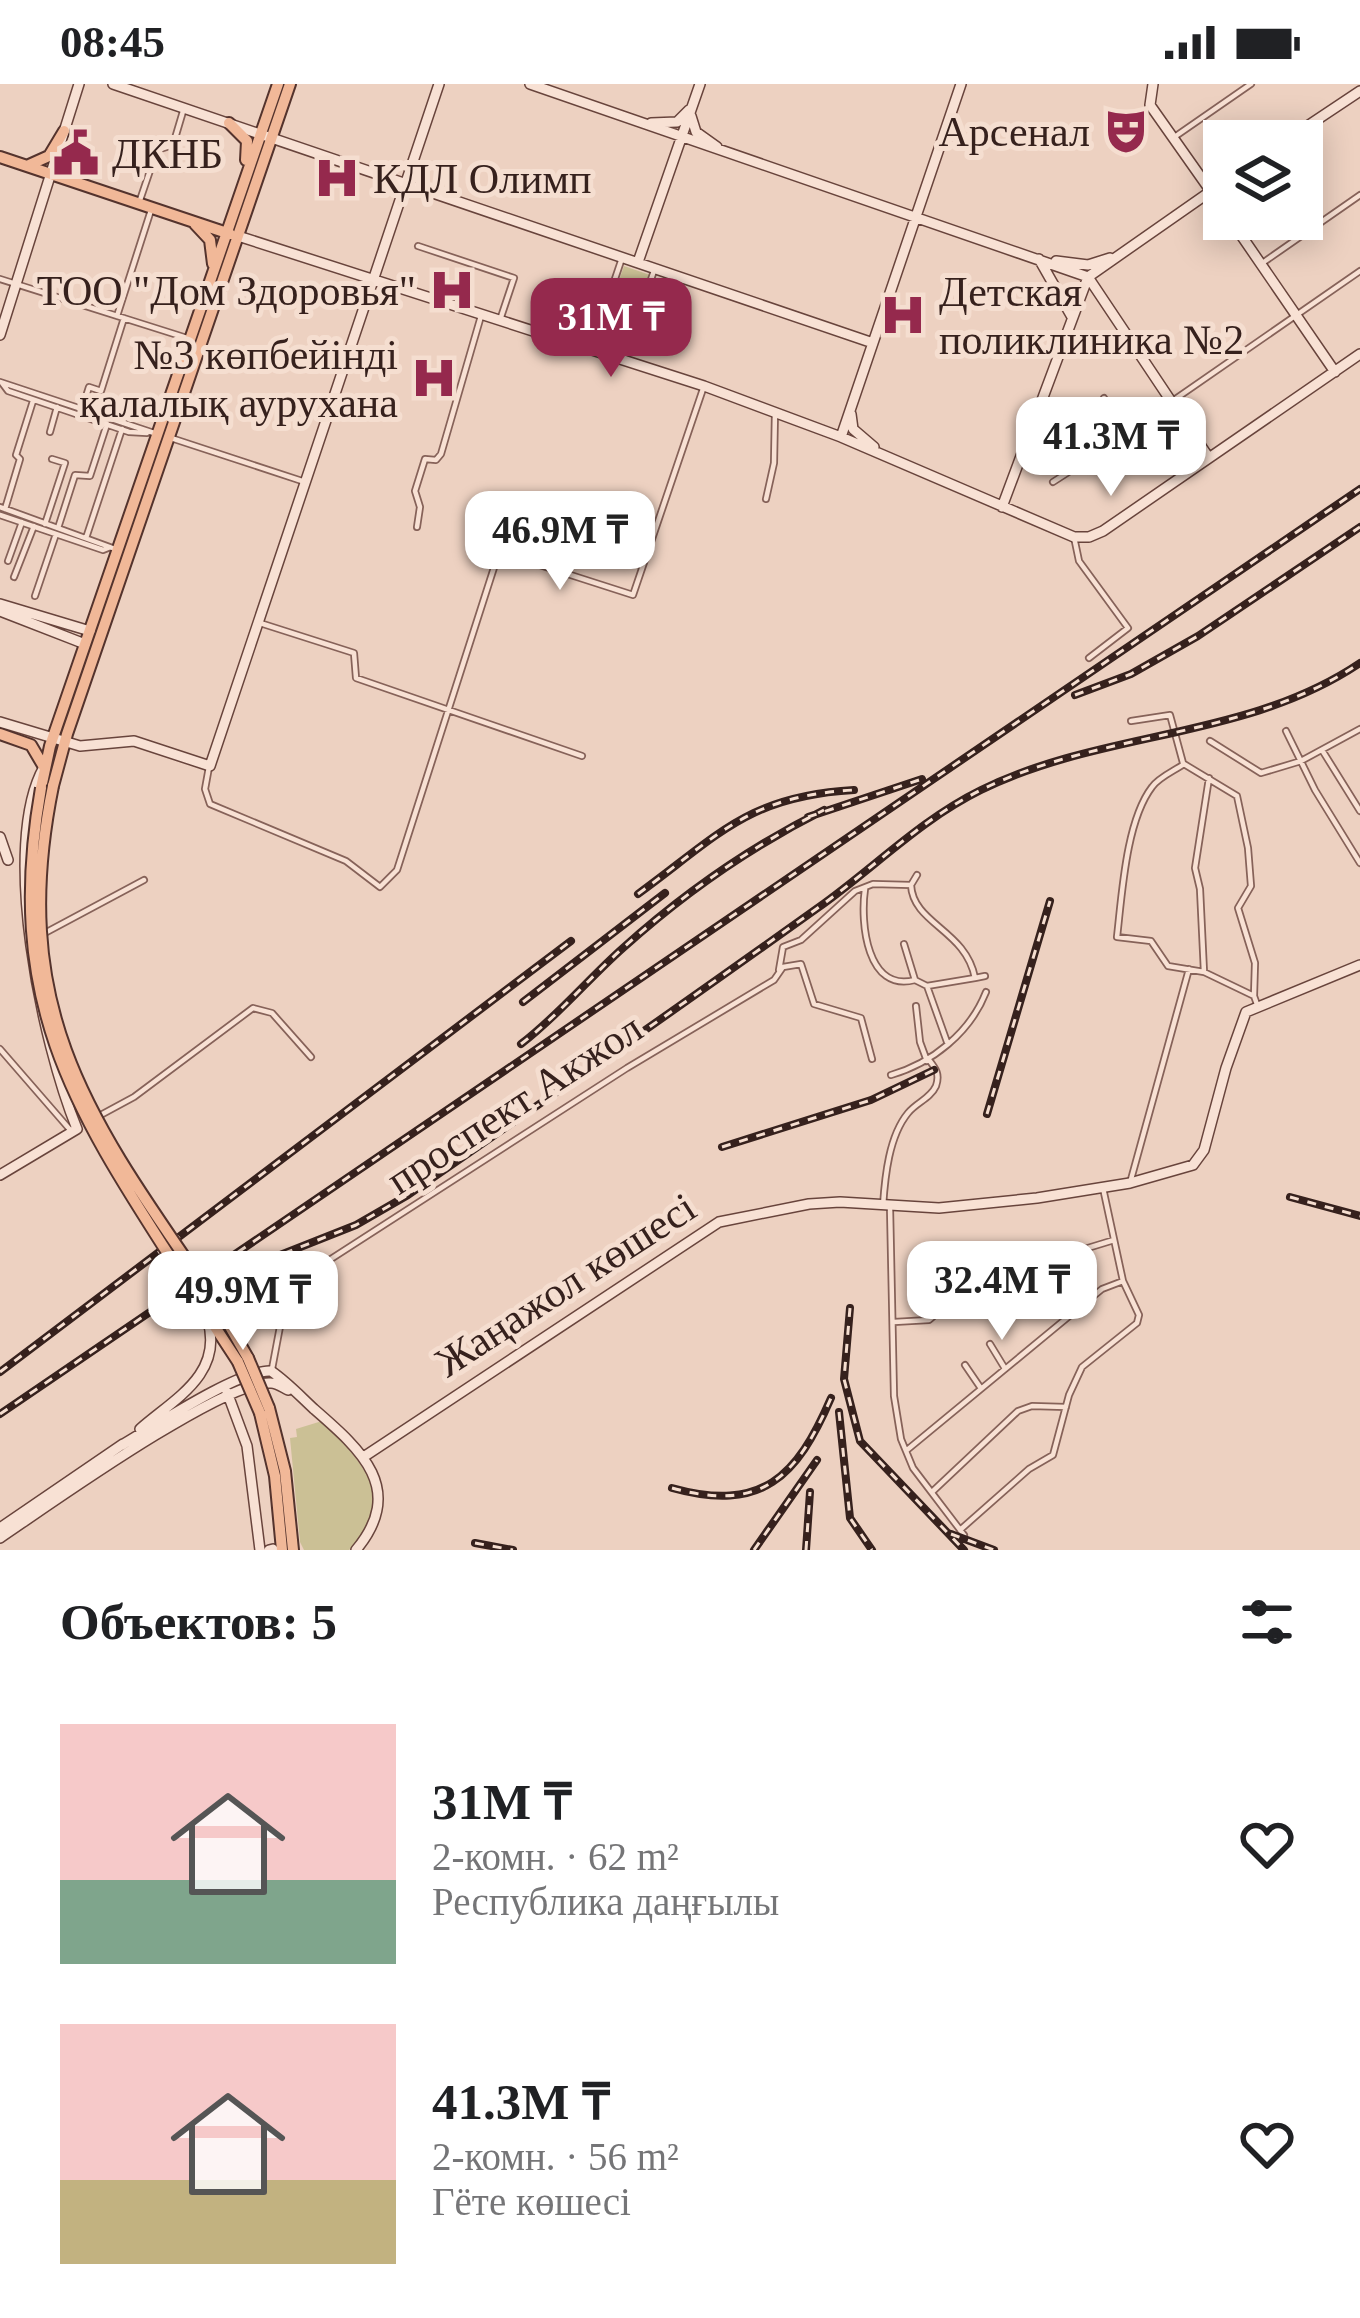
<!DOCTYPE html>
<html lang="ru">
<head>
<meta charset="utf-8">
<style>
	body { margin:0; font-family:Georgia,serif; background:#f2f2f2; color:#202124; height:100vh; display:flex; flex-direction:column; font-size:45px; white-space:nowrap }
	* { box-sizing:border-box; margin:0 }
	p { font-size:39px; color:#757577 }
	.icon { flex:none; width:66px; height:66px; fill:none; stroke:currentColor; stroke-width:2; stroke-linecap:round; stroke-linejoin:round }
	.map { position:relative; height:1466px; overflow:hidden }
	.side { display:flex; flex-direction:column; background:#fff; flex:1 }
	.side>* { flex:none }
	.tools { position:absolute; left:1203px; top:36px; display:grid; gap:24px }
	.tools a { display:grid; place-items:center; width:120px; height:120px; border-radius:0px; background:#fff; box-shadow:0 6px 30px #0003; font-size:60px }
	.price { position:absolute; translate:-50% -102px; padding:0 27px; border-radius:24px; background:#fff; color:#222; font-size:39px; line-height:78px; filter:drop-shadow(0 3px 6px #0008) }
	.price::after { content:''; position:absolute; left:50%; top:72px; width:36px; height:27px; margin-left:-18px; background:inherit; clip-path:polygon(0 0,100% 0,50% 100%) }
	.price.on { background:#95294d; color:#fff }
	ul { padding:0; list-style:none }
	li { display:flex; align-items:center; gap:36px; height:300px; padding:0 60px }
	li span { display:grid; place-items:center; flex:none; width:336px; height:240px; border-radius:0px; color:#555 }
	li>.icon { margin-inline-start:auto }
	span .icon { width:144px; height:144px; fill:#fffc; stroke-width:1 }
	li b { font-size:51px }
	h2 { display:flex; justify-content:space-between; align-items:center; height:144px; padding:0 60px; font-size:51px }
	.status { display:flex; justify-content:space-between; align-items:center; height:84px; padding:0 60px; background:#fff; direction:ltr }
	.status svg { height:33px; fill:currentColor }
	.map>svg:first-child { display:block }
</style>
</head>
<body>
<div class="status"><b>08:45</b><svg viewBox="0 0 49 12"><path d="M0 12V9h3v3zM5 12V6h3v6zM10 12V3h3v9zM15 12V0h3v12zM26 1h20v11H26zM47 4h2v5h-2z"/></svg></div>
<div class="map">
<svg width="1360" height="1466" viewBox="0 0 1360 1466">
	<rect width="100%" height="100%" fill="#edd1c1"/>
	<path fill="#cbc095" d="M624 182 650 191 623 269 597 260Z
		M322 1337C359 1375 403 1416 349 1466H304L300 1458 290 1354 297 1353 296 1345Z"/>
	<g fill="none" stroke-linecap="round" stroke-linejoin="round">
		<g stroke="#866259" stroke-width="8">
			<path id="street" d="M1173 54 1251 0
				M140 116 157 66 173 61 184 24
				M418 162 514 194 500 236
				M1261 180 1360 111
				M0 195 190 255
				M117 232 152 123
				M591 266 622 174
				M623 275 655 184
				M0 298 154 349
				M2 299 8 307 129 348 147 349
				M1171 318 1360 187
				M82 325 89 303 101 307 124 234
				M50 348 57 323
				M171 354 302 397
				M1053 398 1126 351 1104 314
				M766 415 774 379 775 328
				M0 423 118 466
				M5 425 20 375 16 371 33 317
				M0 431 103 466 108 464
				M45 440 65 379 52 375
				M417 443 420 423 415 407 425 375 436 376 441 370 481 232
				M58 444 75 391 90 392 107 340
				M1074 453 1079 477 1128 544 1089 574
				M86 454 122 345
				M8 477 22 438
				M14 493 34 442
				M35 512 56 450
				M260 539 354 569 356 594 582 672
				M1131 637 1170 631 1183 679
				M1286 647 1315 706 1360 779
				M1210 657 1261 689 1301 677 1360 645
				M1322 666 1360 727
				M209 683 205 705 210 720 346 777 380 803 397 786 499 468 633 511 704 302
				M917 791 911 801C913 840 966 846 975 894L985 892
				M865 805C860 839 867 909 915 896
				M43 850 144 796
				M904 860 915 896 927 902 975 894
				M779 886 783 863 801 856 855 807 873 800 911 801
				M1204 888 1200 805 1195 784 1209 694
				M927 902 947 958
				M1254 912 1204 888 1168 882 1151 857 1117 853C1122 810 1126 737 1152 703 1159 693 1174 687 1184 680L1237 712 1248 764 1251 802 1238 824 1255 879 1254 912 1258 923
				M916 922 920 958 927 977
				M0 965 72 1048
				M891 991C932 979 970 949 986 908
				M97 1033 134 1013 253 924 272 929 311 973
				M1130 1099 1189 885
				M883 1122C885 1092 889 1052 908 1029 917 1018 930 1015 936 1002 940 990 936 985 929 976
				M890 1123 894 1312 901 1355 913 1384 964 1451
				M965 1185 973 1199
				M894 1238 929 1236 973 1199 1114 1156
				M990 1260 1004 1283
				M965 1281 980 1303
				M272 1285 285 1216 303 1193 627 984 774 896 783 883 801 880 814 920 861 934 872 975
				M907 1366 1102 1205 1123 1197
				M932 1408 1018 1327 1032 1322 1066 1323
				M960 1446 1029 1385 1053 1371 1069 1311 1082 1283 1137 1239 1139 1231 1123 1197 1103 1104"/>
		</g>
		<g stroke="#68443c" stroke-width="12">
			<path id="secondary" d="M113 0 873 259
				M530 0 1088 193
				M1153 0 1150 21 1224 126
				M691 32 696 48 717 63
				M651 39 677 38 689 26
				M1285 57 1360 7
				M1230 135 1335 288
				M238 152 704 302 841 353 1074 453H1089L1103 447 1360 270
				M1039 175 1072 233
				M1056 177 1088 181 1110 174
				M638 178 700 0
				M1088 193 1209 374
				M0 251 79 0
				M851 330 853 345 874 363
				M841 353 961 0
				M1002 423 1088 193 1224 98
				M0 520 90 547
				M0 527 85 560
				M0 638 80 662 134 657 210 682 439 0
				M0 753 8 776
				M0 1091 77 1045C42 959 0 761 44 683
				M227 1308 247 1362 260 1466
				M140 1345C174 1315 223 1291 208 1237
				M122 1361C153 1343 240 1285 271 1287 287 1298 300 1312 314 1325 360 1365 407 1405 356 1466
				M365 1372 719 1138 809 1120 840 1118 939 1124 1037 1114 1130 1099 1193 1081 1204 1066 1226 984 1246 928 1360 881
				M0 1444 123 1360
				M0 1454C46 1423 225 1295 271 1299 277 1299 282 1303 288 1306
				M269 1466 273 1465"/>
		</g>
		<g stroke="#54332d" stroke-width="14">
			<path id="primary" d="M229 39 247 57 246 76
				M0 73 230 150
				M29 81 49 72 64 47
				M195 140 210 156 213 180
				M0 650 31 661 44 683
				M53 702 67 650 290 0
				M41 704 50 662 278 0
				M217 1220 248 1274
				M204 1226 238 1278
				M269 1324 285 1387 293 1466
				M260 1329 275 1392 282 1466"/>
		</g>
		<use href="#street" stroke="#f8e1d4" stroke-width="4.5"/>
		<use href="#secondary" stroke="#f8e1d4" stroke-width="9"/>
		<use href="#primary" stroke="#f1b898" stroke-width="10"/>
		<g stroke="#36211d" stroke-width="8">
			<path id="rail" d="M1075 611 1131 590 1198 552 1360 443
				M808 733 922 695
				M638 810C719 751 748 712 854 706
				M523 918 665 809
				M521 960C559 931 588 895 623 864 683 810 752 762 824 726
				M987 1030 1050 817
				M722 1063 871 1016 934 986
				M1290 1113 1360 1132
				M217 1196 356 1141 408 1111C546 1016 683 920 819 823 874 784 920 736 981 706 1102 646 1246 656 1360 579
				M850 1224 844 1295 860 1357 964 1466
				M0 1288 571 857
				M839 1328 850 1434 872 1466
				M0 1330 1360 405
				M672 1404C762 1429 797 1393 831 1314
				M951 1450 994 1466
				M475 1459 513 1466
				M754 1466 817 1376
				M806 1466 810 1408"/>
		</g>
		<use href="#rail" stroke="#f5ded0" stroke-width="3" stroke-dasharray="9" stroke-linecap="butt"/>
		<g stroke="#54332d" stroke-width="14" stroke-linecap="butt">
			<path id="primary-bridge" d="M53 702C6 932 94 1041 217 1220
				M41 704C0 936 88 1043 204 1226
				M248 1274 269 1324
				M238 1278 260 1329"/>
		</g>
		<use href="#primary-bridge" stroke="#f1b898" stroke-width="10"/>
	</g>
	<defs>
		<g id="theatre-bare" transform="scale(3.6)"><path d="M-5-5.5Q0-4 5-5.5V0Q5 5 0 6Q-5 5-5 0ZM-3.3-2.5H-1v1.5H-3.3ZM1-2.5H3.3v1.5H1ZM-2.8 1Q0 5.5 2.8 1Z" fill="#95294d" stroke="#f5ded0" stroke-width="2.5" paint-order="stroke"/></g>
		<g id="civic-bare" transform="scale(3.6)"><path d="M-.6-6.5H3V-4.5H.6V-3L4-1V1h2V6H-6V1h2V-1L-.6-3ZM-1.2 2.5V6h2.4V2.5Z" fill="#95294d" stroke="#f5ded0" stroke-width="2.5" paint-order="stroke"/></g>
		<g id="hospital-bare" transform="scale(3.6)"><path d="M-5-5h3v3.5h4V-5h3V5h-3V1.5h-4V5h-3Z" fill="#95294d" stroke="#f5ded0" stroke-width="2.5" paint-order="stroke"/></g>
	</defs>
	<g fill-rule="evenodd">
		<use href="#theatre-bare" x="1126" y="47"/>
		<use href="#civic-bare" x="76" y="69"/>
		<use href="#hospital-bare" x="337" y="94"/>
		<use href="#hospital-bare" x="452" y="206"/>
		<use href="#hospital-bare" x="903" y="231"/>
		<use href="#hospital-bare" x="434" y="294"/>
	</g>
	<g text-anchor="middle" stroke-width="10" stroke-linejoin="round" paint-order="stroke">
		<g font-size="42" fill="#36211d" stroke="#f5ded0" text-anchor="end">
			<text x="1090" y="62">Арсенал</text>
			<text x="112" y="84" text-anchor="start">ДКНБ</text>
			<text x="373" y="109" text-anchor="start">КДЛ Олимп</text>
			<text x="416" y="221">ТОО "Дом Здоровья"</text>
			<text x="939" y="222" text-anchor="start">Детская<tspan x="939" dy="48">поликлиника №2</tspan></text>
			<text x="398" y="285">№3 көпбейінді<tspan x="398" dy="48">қалалық аурухана</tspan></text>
		</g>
		<g font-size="42" fill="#36211d" stroke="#f5ded0">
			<text transform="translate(514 1019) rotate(-33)" y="15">проспект Акжол</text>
			<text transform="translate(565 1200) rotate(-33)" y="15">Жаңажол көшесі</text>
		</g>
	</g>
</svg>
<div class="tools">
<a><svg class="icon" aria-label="layers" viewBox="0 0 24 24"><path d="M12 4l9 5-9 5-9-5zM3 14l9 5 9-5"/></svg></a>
</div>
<b class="price on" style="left:611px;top:296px">31M ₸</b>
<b class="price" style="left:1111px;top:415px">41.3M ₸</b>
<b class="price" style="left:560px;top:509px">46.9M ₸</b>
<b class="price" style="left:1002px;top:1259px">32.4M ₸</b>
<b class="price" style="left:243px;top:1269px">49.9M ₸</b>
</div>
<section class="side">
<h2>Объектов: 5<svg class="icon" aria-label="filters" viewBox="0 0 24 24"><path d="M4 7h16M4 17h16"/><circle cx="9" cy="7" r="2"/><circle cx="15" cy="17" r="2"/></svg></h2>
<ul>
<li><span style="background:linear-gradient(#f6c9c9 65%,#7fa58c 0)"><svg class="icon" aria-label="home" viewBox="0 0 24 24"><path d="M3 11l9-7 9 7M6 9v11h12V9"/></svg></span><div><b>31M ₸</b><p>2-комн. · 62 m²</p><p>Республика даңғылы</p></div><svg class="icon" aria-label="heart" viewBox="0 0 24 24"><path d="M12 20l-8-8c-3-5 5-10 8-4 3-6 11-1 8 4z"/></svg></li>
<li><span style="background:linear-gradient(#f6c9c9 65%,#c2b280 0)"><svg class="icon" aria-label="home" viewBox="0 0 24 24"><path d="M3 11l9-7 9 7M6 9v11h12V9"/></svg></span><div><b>41.3M ₸</b><p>2-комн. · 56 m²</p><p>Гёте көшесі</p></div><svg class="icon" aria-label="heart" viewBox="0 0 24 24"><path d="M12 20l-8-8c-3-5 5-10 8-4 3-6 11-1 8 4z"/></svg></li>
</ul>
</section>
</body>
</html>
